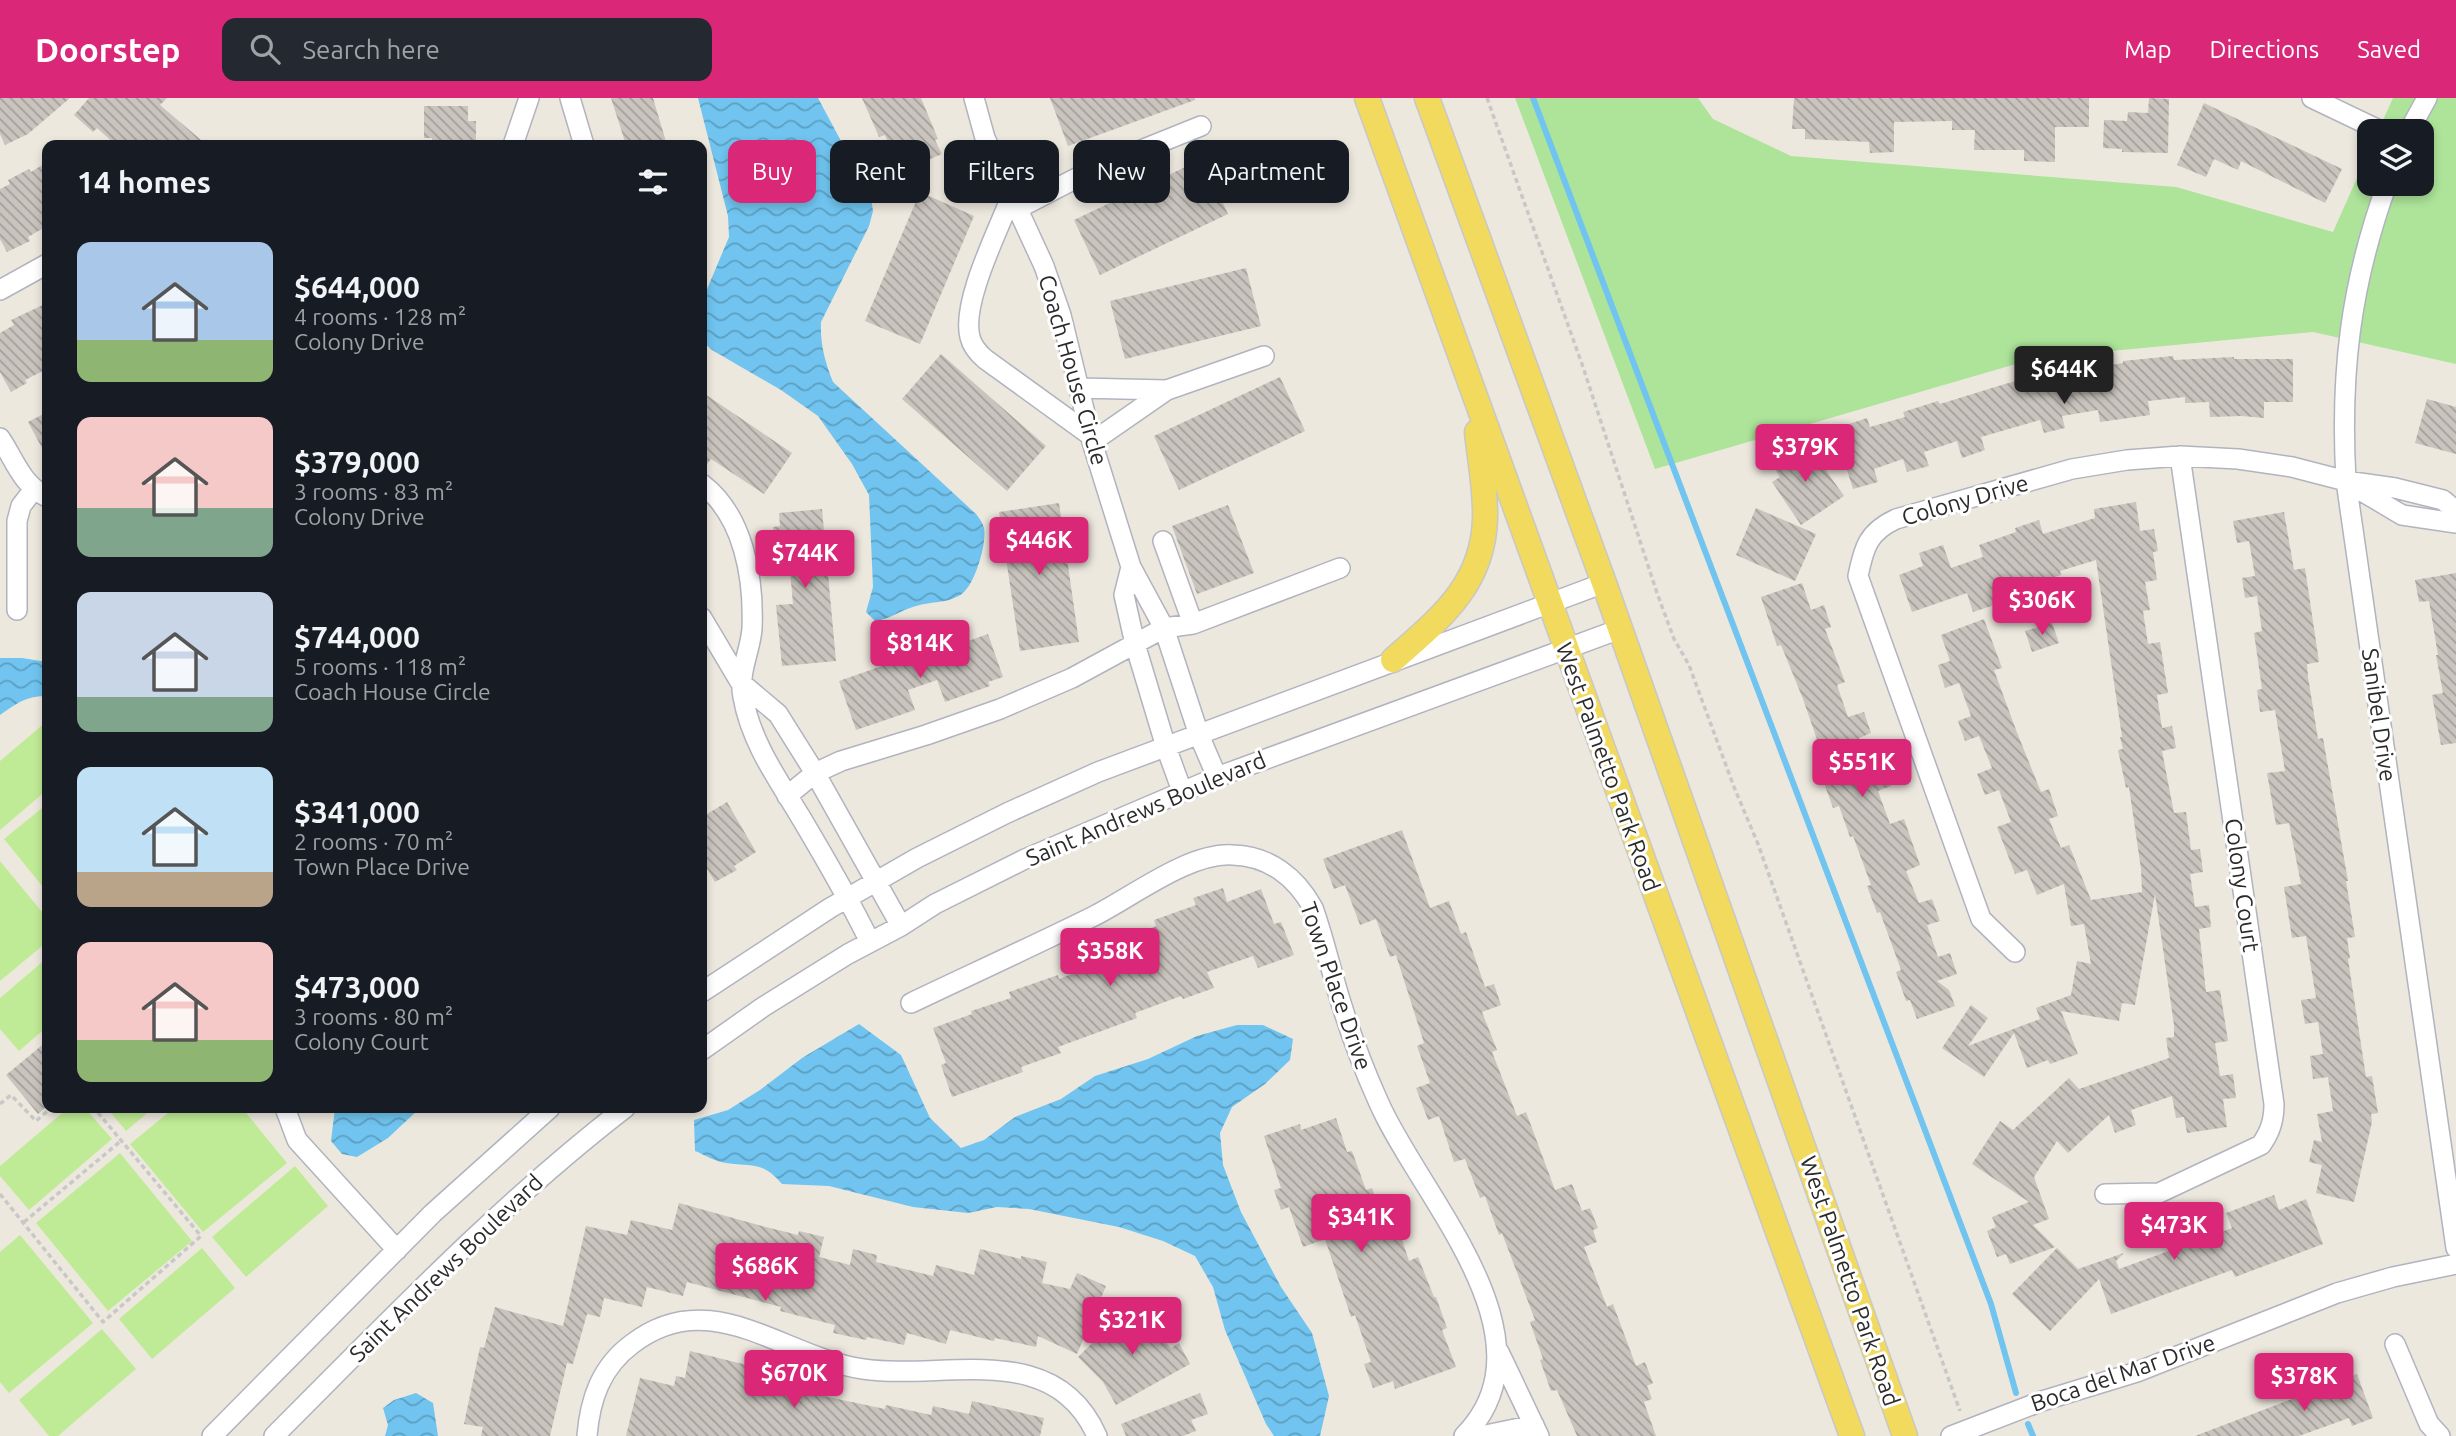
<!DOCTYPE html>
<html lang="en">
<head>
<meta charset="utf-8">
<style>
	body { margin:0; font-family:Ubuntu,sans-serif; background:#242831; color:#f1f3f6; height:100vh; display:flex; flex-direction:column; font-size:26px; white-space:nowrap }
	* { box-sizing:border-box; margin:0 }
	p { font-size:23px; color:#9ea1a6 }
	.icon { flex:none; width:38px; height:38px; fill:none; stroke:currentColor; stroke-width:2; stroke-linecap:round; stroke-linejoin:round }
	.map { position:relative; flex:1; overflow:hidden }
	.sheet { position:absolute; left:42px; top:42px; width:665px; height:973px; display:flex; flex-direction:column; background:#171b24; border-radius:14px; box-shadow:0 4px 10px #0003 }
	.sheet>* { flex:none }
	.banner { position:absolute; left:728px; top:42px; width:665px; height:63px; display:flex; gap:14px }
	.fabs { position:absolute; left:2357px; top:21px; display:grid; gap:14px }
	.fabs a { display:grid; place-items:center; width:77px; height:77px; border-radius:14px; background:#171b24; box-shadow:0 4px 10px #0003; font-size:35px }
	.price { position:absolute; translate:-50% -60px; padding:0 16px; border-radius:7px; background:#db2777; color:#fff; font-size:23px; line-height:46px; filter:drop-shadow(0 2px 4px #0008) }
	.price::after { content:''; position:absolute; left:50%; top:42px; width:21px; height:16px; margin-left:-10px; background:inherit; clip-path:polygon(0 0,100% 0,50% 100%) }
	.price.on { background:#222; color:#fff }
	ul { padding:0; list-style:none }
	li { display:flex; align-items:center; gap:21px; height:175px; padding:0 35px }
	li span { display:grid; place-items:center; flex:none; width:196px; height:140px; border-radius:14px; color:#555 }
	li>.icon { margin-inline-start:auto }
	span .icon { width:84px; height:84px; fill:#fffc; stroke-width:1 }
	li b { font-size:30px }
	h2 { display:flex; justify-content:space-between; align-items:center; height:84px; padding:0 35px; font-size:30px }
	.chip { padding:0 24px; border-radius:14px; background:#171b24; box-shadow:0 4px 10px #0003; font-size:24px; line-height:63px }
	.chip.on { background:#db2777; color:#fff }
	header { display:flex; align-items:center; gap:42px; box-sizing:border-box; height:98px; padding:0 35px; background:#db2777; color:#fff }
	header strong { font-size:33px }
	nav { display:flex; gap:38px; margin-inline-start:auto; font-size:24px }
	.search { width:490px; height:63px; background:#242831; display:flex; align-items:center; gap:18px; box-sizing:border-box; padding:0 24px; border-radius:14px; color:#9ea1a6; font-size:26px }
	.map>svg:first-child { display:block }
</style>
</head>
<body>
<header>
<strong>Doorstep</strong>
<div class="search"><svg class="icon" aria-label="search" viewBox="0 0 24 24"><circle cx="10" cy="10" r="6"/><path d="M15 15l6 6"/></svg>Search here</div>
<nav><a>Map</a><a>Directions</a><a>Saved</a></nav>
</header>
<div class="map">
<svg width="2456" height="1338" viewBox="0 0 2456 1338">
	<defs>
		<pattern id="water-waves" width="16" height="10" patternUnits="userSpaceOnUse" patternTransform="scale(1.75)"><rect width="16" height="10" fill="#70c4ef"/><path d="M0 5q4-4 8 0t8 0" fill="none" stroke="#5c9fc2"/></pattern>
		<pattern id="building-back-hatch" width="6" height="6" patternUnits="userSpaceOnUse" patternTransform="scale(1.75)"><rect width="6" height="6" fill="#c9c4bd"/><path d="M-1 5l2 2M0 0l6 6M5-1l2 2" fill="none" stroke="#a39f9a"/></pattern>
	</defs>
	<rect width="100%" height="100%" fill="#ede8de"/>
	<path fill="#ade49a" d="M1515 0H1698L1713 21 1791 58 2176 89 2333 134 2369 53 2370 86H2422V33H2378L2393 0H2456V266L2313 234 2037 260 1655 371Z"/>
	<path fill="#c0eb96" d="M47 623V692L0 732V663Z
		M47 706V794L4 741Z
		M0 763 47 820V844L0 883Z
		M47 860V929L19 953 0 931V900Z
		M68 1010H85L112 1041 29 1112 0 1078V1068Z
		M107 1010H153L126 1033Z
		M174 1010H242L287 1065 203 1134 130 1046Z
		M120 1055 192 1143 108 1213 36 1125Z
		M295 1068 328 1108 246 1179 212 1139Z
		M20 1137 93 1225 9 1295 0 1284V1154Z
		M202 1150 235 1190 152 1261 119 1221Z
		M102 1231 136 1271 58 1338H49L19 1302Z"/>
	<path fill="url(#water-waves)" d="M698 0H818L871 99 873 113 869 128 821 224C820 246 825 264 833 284L976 416C979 420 983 425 984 430 987 446 975 485 963 495 949 506 931 503 916 508 901 512 890 521 875 523L866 514 873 489 869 397 852 366 818 318 781 292 712 252 702 243V203L729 139 728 118Z
		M0 560H22L47 564V598C28 597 15 606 0 617Z
		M859 926 901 957 930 1020 961 1050 984 1042 1015 1019 1061 1001 1095 978 1148 961 1197 938 1237 927H1263L1293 941 1290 962 1265 986 1232 1009 1220 1035 1223 1067 1241 1114 1281 1189 1312 1235 1329 1298 1320 1338H1274L1266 1326 1225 1232 1213 1189 1195 1158 1163 1143 1119 1129 1029 1111 997 1109 968 1115 913 1109 829 1088 782 1086C763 1063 753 1069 726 1065 716 1064 705 1057 695 1053L694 1022 728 1012 760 992 802 960Z
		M335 1010H420L388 1040 357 1059 342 1056 331 1043Z
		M416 1295 433 1305 438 1338H385L388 1327 383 1310 394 1302Z"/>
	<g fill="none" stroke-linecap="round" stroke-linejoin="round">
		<path stroke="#70c4ef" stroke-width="6" d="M1533 0 1991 1206 2016 1295
			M2028 1326 2033 1338"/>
	</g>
	<path fill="url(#building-back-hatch)" d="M0 0H70L28 36 5 47 0 36Z
		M89 0H167L160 7 207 47H116L97 30 93 34 74 17Z
		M611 0H653L667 47H626Z
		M862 0H921L938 41 935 42 942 56 900 74 885 37 879 39Z
		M1050 0H1195V2L1068 48Z
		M1794 0H2089V29H2055V64L2024 63V52H1974L1975 32H1952V23L1894 24V54L1870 55 1869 44 1805 41V31H1792Z
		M2149 0 2169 1 2168 55 2122 54V51L2103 50 2104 22 2127 23 2128 14 2148 15Z
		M2204 5 2342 71 2325 105 2241 63 2238 72 2214 61 2206 79 2177 67Z
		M424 8H468V23H476V47H432V40H424Z
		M1202 61 1228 116 1100 177 1074 122Z
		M47 64V128L28 139 30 143 7 154 0 141V91L10 86 8 82 29 71 31 74Z
		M920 94 974 118 920 246 865 223Z
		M1246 170 1261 228 1125 261 1110 203Z
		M47 205V271L25 282 27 285 11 294 0 274V235L14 227 11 222Z
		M941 256 1046 348 1007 393 902 301Z
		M2173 258 2174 262 2234 259V261H2293V304H2264V320L2242 318 2210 319 2209 304 2185 305V299L2148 303 2150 317 2100 324 2098 312 2062 318 2065 330 2044 335 2040 322 1981 339 1985 352 1962 360 1957 343 1924 354 1929 368 1907 374 1903 361 1874 371 1878 384 1853 391 1834 331 1867 320 1870 329 1905 319 1903 314 1938 303 1940 306 2005 286 2051 274 2052 277 2123 265V263Z
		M1280 279 1305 333 1179 392 1154 338Z
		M702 294 792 355 764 396 711 361 702 373Z
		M2427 301 2456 309V356L2415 345Z
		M47 314V359L28 324Z
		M1806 344 1844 398 1801 427 1772 384 1780 379 1772 367Z
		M2136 404 2140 433 2154 431 2158 453 2153 454 2157 482 2145 484 2150 512 2143 513 2148 546 2160 544 2168 595 2157 597 2162 630 2172 628 2176 650 2162 653 2174 715 2186 714 2191 752 2200 751 2203 774 2190 776 2195 809 2209 807 2211 829 2199 831 2206 894 2220 892 2228 943 2215 945 2220 978 2233 976 2236 1000 2223 1001 2227 1029 2187 1035 2184 1019 2176 1020 2172 998 2131 1012 2136 1027 2115 1035 2109 1017 2068 1055 2057 1043 2034 1079 2049 1121 2033 1127 2055 1149 2010 1166 2006 1156 1997 1159 1987 1133 1996 1129 1992 1119 2029 1104 1972 1066 2000 1023 2013 1032 2069 980 2079 991 2169 960 2166 940 2174 939V927L2155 796 2135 907 2122 905 2119 923 2061 913 2078 956 2050 966 2048 962 2027 970 2014 935 1984 979 1942 950 1971 907 1988 920 1968 948 2040 921 2036 910 2071 897 2077 863 2091 866 2084 826 2071 828 2064 786 2037 797 2027 772 2015 776 1997 729 2011 724 1999 692 1985 697 1977 676 1992 670 1979 638 1965 643 1958 623 1971 618 1959 585 1945 590 1938 567 1950 563 1941 537 1984 521 2002 570 1994 572 2016 632 2041 694 2049 691 2058 718 2049 721 2061 750 2069 747 2091 802 2142 794 2141 771 2129 689 2126 690 2118 652 2123 651 2120 639H2122L2096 462 2060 473 2061 477 2008 494 2010 502 1973 514 1967 495 1912 514 1899 477 1923 468 1919 455 1943 447 1951 470 1983 459 1979 447 2016 434 2015 430 2039 422 2043 436 2095 420 2094 411Z
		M1059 405 1079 544 1020 553 999 414Z
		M1228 407 1254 475 1197 496 1172 428Z
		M1756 410 1816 436 1795 483 1736 457Z
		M822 411 836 563 782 568 776 507 793 506 790 473 777 474 773 429 780 428 779 415Z
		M2284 414 2294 472 2305 470 2319 564 2307 566 2308 579 2318 641 2323 640 2348 783H2346L2355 839 2347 840 2350 860 2348 861 2366 979 2372 978 2378 1015 2371 1016 2372 1024 2354 1104 2316 1095 2322 1067 2309 1064 2314 1042 2322 1044 2317 1016 2333 1013 2328 979 2313 981 2310 958 2323 956 2318 924 2305 926 2301 902 2316 900 2306 838 2292 840 2284 789 2301 786 2289 725 2276 727 2267 675 2285 673 2275 612 2260 614 2257 592 2262 591 2254 535 2262 533 2257 498 2245 500 2242 480 2255 478 2249 443 2237 445 2233 423Z
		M2456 475V645L2441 647 2432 597 2443 595 2436 557H2438L2429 503 2419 504 2415 482Z
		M1802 485 1811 512 1824 507 1831 529 1825 531 1845 584 1837 587 1848 619 1864 614 1871 635 1859 640 1871 670 1883 665 1891 688 1878 693 1890 726 1904 721 1920 767 1906 773 1919 805 1932 801 1940 823 1927 827 1938 859 1950 855 1957 876 1937 883 1949 892 1955 908 1917 921 1910 902 1906 903 1896 874 1901 872 1880 814 1877 815 1867 788 1871 787 1853 738 1850 739 1839 708 1833 710 1823 682 1830 679 1803 601 1781 547 1777 548 1761 499Z
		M2052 525 2059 545 2032 554 2025 533Z
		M988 536 1003 579 988 584 990 588 945 604 937 582 908 592 915 612 856 632 839 583 947 545 948 550Z
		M727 704 756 754 734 768 737 772 715 784 702 762V719Z
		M1402 732 1430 810 1449 803 1461 836 1466 834 1485 889 1494 886 1501 907 1482 914 1497 952 1492 954 1517 1018 1526 1014 1555 1092 1572 1086 1582 1113 1590 1110 1598 1130 1593 1132 1597 1144 1584 1149 1607 1209 1613 1206 1636 1268 1645 1264 1653 1285 1647 1288 1652 1301 1644 1304 1656 1338H1577L1557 1292 1551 1293 1540 1262 1543 1261 1530 1224 1535 1222 1502 1135 1499 1137 1485 1098 1480 1100 1465 1061 1454 1064 1439 1018 1428 1022 1416 990 1430 985 1417 948 1424 945 1396 857 1390 859 1376 821 1360 827 1345 787 1334 791 1323 761Z
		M1223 790 1227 804 1261 791 1274 826 1281 824 1294 857 1258 870 1253 858 1207 874 1214 890 1183 901 1181 898 1135 915 1137 920 1058 949 1061 955 1021 969 1023 974 952 999 941 967 946 965 933 930 972 916 971 913 1011 900 1009 894 1058 877 1059 881 1087 870 1083 860 1156 828 1154 822 1196 807 1193 800Z
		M47 943V1008L38 1016 6 977Z
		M1336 1020 1347 1054 1352 1053 1366 1092 1372 1090 1387 1133 1398 1129 1409 1163 1418 1159 1434 1199H1436L1447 1230 1442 1232 1456 1269 1395 1291 1393 1283 1373 1290 1364 1266 1371 1264 1355 1217 1351 1219 1325 1141 1303 1149 1289 1109 1281 1112 1274 1092 1281 1090 1264 1038 1300 1026 1301 1032Z
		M2274 1097 2279 1112 2306 1101 2323 1146 2235 1179 2232 1172 2111 1216 2099 1181 2050 1233 2012 1196 2057 1150 2078 1171 2124 1155 2116 1163 2119 1171 2177 1150 2172 1135 2195 1127 2200 1142 2232 1130 2226 1115Z
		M679 1105 762 1128 798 1137 799 1133 824 1139 819 1159 850 1167 853 1151 877 1157 876 1164 933 1178 936 1167 974 1177 980 1151 1021 1161V1158L1047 1164 1042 1185 1070 1191 1077 1175 1106 1188 1077 1256 1038 1238 1036 1249 995 1240 994 1243 950 1232 946 1246 907 1235 904 1247 867 1239 866 1242 833 1235 835 1227 780 1213 781 1209 687 1184 683 1198 647 1189 642 1209 604 1200 600 1219 587 1216 573 1266 567 1265 550 1338H481L483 1329 464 1326 480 1249 484 1250 495 1209 563 1228 586 1128 627 1137 631 1122 672 1132Z
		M1130 1208 1171 1250 1179 1245 1190 1266 1116 1307 1103 1284 1078 1259Z
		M690 1253 759 1270 757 1280 796 1288 795 1292 885 1311 886 1307 931 1317 933 1308 969 1316 972 1303 1044 1320 1040 1338H626L640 1280 674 1288 676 1278 685 1280Z
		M2357 1276 2373 1320 2352 1328 2349 1320 2299 1338H2195Z
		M1200 1295 1208 1316 1191 1322 1196 1333 1183 1338H1126L1121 1326Z"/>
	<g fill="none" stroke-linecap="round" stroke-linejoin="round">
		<g stroke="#b1b3bf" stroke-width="22">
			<path id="minor" d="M570 0 584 47
				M974 0 985 40 1044 168 1061 217 1092 344 1131 469 1164 530 1199 637 1217 679
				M2312 0 2381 33
				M2409 33 2427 0
				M513 47 529 0
				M2387 86C2350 188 2340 276 2346 383L2456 1150
				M1011 99C998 133 961 205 970 239 972 248 978 255 985 261L1090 337
				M1017 111 1094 71 1201 28
				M0 192 47 166
				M1079 290 1167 292
				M0 340C15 362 21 386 47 399
				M1092 344 1167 292 1264 258
				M702 386C744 418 754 480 752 531 750 555 738 573 743 599 751 644 777 680 800 718 825 760 849 801 870 844
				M2353 388 2402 417 2456 425
				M1163 443 1193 526
				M1131 469 1124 497 1135 546 1166 649 1182 693
				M17 512V423L21 408 34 391
				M702 520 740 584 778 616 815 675 901 828
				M787 698 815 675 841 663 926 637 1000 611 1072 580 1164 530 1193 526 1340 470
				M2015 854 1981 821 1858 478C1864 449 1868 434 1896 421L2072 371 2127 362 2180 358 2238 361 2292 369 2346 383 2395 390 2443 402 2456 413
				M702 894 830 810 917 760 1007 715 1098 674 1604 485
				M911 905C972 876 1033 848 1094 818 1132 799 1189 754 1233 757 1269 758 1296 779 1313 810 1325 843 1332 878 1343 911 1353 943 1365 974 1379 1005 1419 1097 1560 1240 1464 1338
				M702 952 763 909 848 856 901 828 935 806 1025 761 1217 679 1620 531
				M285 1010 297 1042 397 1152
				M2105 1096 2159 1095 2261 1047C2270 1034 2274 1023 2274 1006L2180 358
				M2395 1246 2429 1326 2440 1338
				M1499 1254 1539 1338
				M212 1338 433 1115 550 1010
				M274 1338C387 1225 498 1108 625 1010
				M587 1338C590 1301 601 1269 632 1246 711 1185 782 1259 863 1271 944 1283 1054 1240 1097 1338
				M1481 1338 1534 1327
				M1951 1338 2042 1303 2137 1274 2337 1195 2393 1179 2456 1166"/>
		</g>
		<g stroke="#c8c8c8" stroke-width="27">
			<path id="major" d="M1367 0 1852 1338
				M1427 0 1604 485 1905 1338
				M1393 562C1439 521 1483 488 1485 421 1486 393 1480 363 1477 334"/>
		</g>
		<path stroke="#c8c8c8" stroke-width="3.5" stroke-dasharray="5 3.5" stroke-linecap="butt" d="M1487 0 1583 269 1657 495 1674 541 1689 567 1734 689 1758 746 1960 1313
			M0 1006 11 997 36 1023 51 1010
			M0 1096 103 1224 201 1138 94 1010
			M24 1124 122 1042"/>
		<use href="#minor" stroke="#fff" stroke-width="19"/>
		<use href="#major" stroke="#f1da5e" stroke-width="24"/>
	</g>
	<g text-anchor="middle" stroke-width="6" stroke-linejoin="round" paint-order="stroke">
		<g font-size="23" fill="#2b2b2b" stroke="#fff">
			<text transform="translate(1073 272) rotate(74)" y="8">Coach House Circle</text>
			<text transform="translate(1965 402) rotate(-16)" y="8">Colony Drive</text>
			<text transform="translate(2379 617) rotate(82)" y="8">Sanibel Drive</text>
			<text transform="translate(1608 669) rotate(70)" y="8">West Palmetto Park Road</text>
			<text transform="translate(1146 711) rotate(-23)" y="8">Saint Andrews Boulevard</text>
			<text transform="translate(2242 787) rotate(82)" y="8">Colony Court</text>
			<text transform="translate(1336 888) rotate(71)" y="8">Town Place Drive</text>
			<text transform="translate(446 1170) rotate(-44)" y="8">Saint Andrews Boulevard</text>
			<text transform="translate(1850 1183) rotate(71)" y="8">West Palmetto Park Road</text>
			<text transform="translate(2123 1275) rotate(-19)" y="8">Boca del Mar Drive</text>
		</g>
	</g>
</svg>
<div class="fabs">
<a><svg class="icon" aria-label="layers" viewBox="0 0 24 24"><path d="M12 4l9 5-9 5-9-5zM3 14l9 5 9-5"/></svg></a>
</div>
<b class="price on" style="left:2064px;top:308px">$644K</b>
<b class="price" style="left:1805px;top:386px">$379K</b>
<b class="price" style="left:1039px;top:479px">$446K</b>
<b class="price" style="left:805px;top:492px">$744K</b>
<b class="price" style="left:2042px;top:539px">$306K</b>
<b class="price" style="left:920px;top:582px">$814K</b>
<b class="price" style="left:1862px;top:701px">$551K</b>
<b class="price" style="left:1110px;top:890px">$358K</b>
<b class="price" style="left:1361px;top:1156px">$341K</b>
<b class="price" style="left:2174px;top:1164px">$473K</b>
<b class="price" style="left:765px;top:1205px">$686K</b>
<b class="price" style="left:1132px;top:1259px">$321K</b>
<b class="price" style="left:794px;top:1312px">$670K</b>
<b class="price" style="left:2304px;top:1315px">$378K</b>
<div class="banner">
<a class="chip on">Buy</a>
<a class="chip">Rent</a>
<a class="chip">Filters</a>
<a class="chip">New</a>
<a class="chip">Apartment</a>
</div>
<section class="sheet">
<h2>14 homes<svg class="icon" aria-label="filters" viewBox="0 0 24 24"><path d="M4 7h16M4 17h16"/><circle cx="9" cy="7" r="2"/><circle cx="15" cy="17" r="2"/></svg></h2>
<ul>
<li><span style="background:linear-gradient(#a9c7e8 70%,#8fb573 0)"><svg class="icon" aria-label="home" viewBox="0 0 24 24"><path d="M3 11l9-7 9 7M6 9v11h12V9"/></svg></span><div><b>$644,000</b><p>4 rooms · 128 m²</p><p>Colony Drive</p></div></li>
<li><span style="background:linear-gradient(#f6c9c9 65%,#7fa58c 0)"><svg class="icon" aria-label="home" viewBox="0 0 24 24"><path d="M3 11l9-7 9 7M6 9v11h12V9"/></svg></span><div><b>$379,000</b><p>3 rooms · 83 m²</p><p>Colony Drive</p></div></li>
<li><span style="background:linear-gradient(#c9d6e8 75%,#7fa58c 0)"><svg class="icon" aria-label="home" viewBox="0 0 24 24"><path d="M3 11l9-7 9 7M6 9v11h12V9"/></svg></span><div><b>$744,000</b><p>5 rooms · 118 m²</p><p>Coach House Circle</p></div></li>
<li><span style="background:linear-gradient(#bfe0f5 75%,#b9a48a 0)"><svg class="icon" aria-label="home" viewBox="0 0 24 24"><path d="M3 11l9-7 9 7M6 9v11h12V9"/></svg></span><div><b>$341,000</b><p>2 rooms · 70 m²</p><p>Town Place Drive</p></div></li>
<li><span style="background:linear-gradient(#f6c9c9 70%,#8fb573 0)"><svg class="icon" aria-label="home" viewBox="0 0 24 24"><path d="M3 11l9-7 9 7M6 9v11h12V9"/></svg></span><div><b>$473,000</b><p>3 rooms · 80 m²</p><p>Colony Court</p></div></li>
</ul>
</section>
</div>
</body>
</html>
